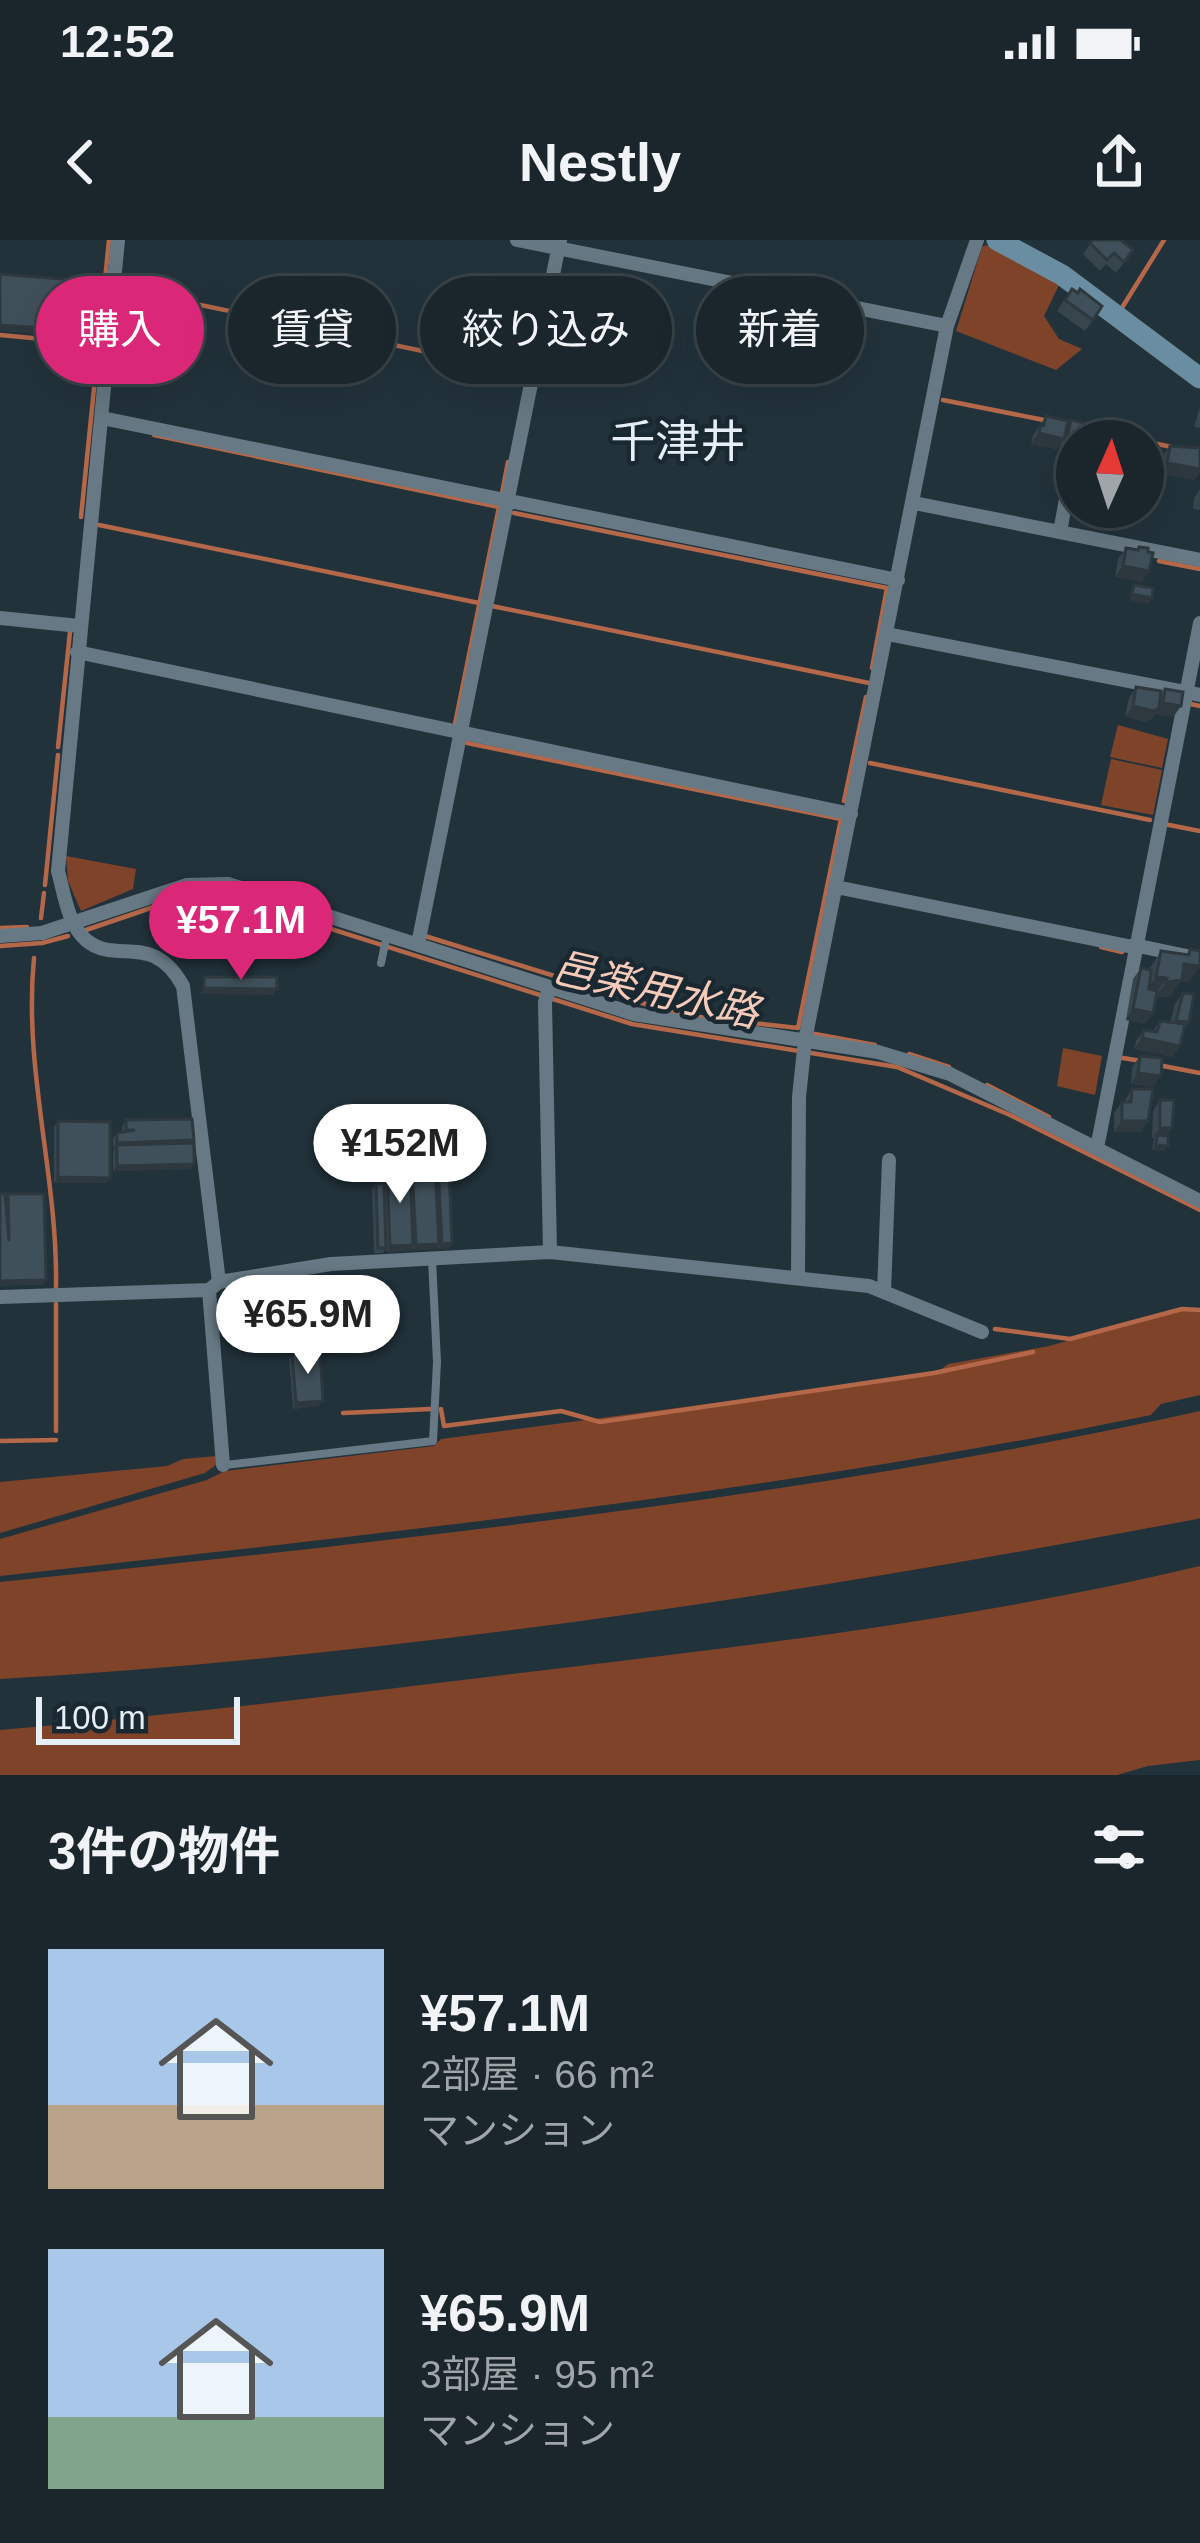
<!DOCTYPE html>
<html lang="ja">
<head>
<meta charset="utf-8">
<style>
	body { margin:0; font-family:Arial,"Noto Sans JP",sans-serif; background:#232e34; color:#f1f3f6; height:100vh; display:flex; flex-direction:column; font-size:45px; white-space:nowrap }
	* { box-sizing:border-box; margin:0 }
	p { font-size:39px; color:#9fa5a9 }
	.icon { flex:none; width:66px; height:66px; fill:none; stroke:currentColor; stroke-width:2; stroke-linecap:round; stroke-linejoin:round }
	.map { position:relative; height:1535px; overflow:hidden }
	.panel { display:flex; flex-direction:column; background:#1a262c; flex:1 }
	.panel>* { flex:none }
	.guide { position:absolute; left:36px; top:36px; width:1128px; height:108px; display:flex; gap:24px }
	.needle { width:78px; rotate:3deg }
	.controls { position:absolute; left:1056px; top:180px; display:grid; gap:24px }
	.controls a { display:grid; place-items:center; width:108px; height:108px; border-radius:50%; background:#1a262c; box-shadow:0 12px 48px #0002,0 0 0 3px #384348; font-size:60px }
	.scale { position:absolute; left:36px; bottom:30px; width:204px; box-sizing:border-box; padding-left:12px; border:6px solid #e5eff5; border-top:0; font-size:33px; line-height:42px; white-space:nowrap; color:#e5eff5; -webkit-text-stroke:9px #192831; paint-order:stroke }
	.price { position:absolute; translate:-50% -102px; padding:0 27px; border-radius:42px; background:#fff; color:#222; font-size:39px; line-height:78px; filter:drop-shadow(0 3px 6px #0008) }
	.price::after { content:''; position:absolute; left:50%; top:72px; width:36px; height:27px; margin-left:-18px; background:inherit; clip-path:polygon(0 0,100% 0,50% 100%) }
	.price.selected { background:#db2777; color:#fff }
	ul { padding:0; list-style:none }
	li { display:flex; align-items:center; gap:36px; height:300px; padding:0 48px }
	li span { display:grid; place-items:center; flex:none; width:336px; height:240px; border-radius:0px; color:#555 }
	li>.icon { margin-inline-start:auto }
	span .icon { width:144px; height:144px; fill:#fffc; stroke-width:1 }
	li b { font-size:51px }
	h2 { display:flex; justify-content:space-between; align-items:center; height:144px; padding:0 48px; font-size:51px }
	.chip { padding:0 42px; border-radius:54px; background:#1a262c; box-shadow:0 12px 48px #0002,0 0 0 3px #384348; font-size:42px; line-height:108px }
	.chip.selected { background:#db2777; color:#fff }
	.status { display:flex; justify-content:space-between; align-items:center; height:84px; padding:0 60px; background:#1a262c; direction:ltr }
	.status svg { height:33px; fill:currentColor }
	header { display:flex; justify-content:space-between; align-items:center; height:156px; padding:0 48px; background:#1a262c; font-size:54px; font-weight:700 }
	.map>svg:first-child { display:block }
</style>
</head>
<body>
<div class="status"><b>12:52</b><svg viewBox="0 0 49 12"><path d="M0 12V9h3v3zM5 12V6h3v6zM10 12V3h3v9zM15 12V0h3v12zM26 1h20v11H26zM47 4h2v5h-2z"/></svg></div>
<header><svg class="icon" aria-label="back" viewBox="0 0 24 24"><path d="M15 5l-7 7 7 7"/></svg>Nestly<svg class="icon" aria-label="share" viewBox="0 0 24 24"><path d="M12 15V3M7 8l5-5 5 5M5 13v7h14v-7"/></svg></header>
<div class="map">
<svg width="1200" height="1535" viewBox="0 0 1200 1535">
	<rect width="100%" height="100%" fill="#22323b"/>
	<path fill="#7f432a" d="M986 5 1027 24 1059 45 1044 76 1059 99 1082 109 1056 130 956 91 982 7Z
		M1118 485 1168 499 1162 528 1110 517Z
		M1111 519 1162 530 1153 575 1101 565Z
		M66 616 136 629 133 649 81 671 68 641Z
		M1063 808 1102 816 1095 855 1057 846Z
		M1182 1069 1200 1070V1155L1161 1164 1151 1175C771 1253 385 1293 0 1336V1299L207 1240 225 1231 434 1206 441 1199 935 1134 948 1124 1049 1106Z
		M1200 1171V1278L1197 1279C801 1354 403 1415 0 1439V1342C403 1300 804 1258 1200 1171Z
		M216 1216 217 1224 205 1233 0 1293V1242L167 1226 183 1219Z
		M1200 1326V1520L1148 1526 1117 1535H0V1490C188 1474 374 1451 562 1428 775 1403 990 1376 1200 1326Z"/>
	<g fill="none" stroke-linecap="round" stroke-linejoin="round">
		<path stroke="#b46849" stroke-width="4.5" d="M104 45 524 132 525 140
			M1120 71 1164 0
			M0 95 96 104
			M943 160 1049 181
			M1084 189 1172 207
			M154 195 499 267 455 484
			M502 253 508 222
			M514 273 887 348 872 428
			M81 277 109 0
			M99 285 479 363
			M1159 321 1200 329
			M492 366 869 443
			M1191 464 1200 466
			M58 507 70 392
			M870 523 1150 580
			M844 561 866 457
			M1164 584 1200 591
			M45 645 58 515
			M41 678 44 653
			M0 688 27 687
			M86 690 189 655 220 654 632 784 897 827 1010 875 1200 970
			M425 696 681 775 798 788 841 579 467 503
			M0 706 42 703 68 696
			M1101 707 1122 712
			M34 718C23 829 58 937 56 1047
			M815 794 875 805
			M909 814 949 827
			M1117 817 1141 821
			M1158 825 1200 833
			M987 845 1049 877
			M995 1089 1070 1099 1182 1069 1200 1070
			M441 1169 444 1186 561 1171 600 1182 934 1133 1033 1112
			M343 1173 431 1169
			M56 1191V1064
			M0 1201 56 1200"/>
		<path stroke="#677984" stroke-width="8" d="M381 723 387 695
			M225 1225 433 1201 437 1122 432 1019"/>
		<path stroke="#677984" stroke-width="14" d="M118 0 58 631C64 653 68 685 86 700 117 726 152 690 183 746L219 1042
			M517 0 947 86
			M102 178 898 340
			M914 263 1200 320
			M1060 292 1071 232
			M0 378 79 386
			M887 394 1200 455
			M77 412 851 574
			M836 647 1133 707
			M0 696 42 693 187 645 228 644 634 774 878 812 950 834 1200 961
			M418 704 560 0
			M1134 705 1200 719
			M1097 908 1200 383
			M550 1012 545 762 550 747
			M798 1037 799 857 805 800 947 86 977 0
			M209 1050 223 1225
			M884 1052 889 920
			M0 1057 209 1050 219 1042 331 1024 550 1012 869 1046 982 1092"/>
		<path stroke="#698da1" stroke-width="21" d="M997 0 1062 35 1200 138"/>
	</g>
	<path fill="#37454d" d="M1093 0 1133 10 1116 33 1106 24 1100 31 1083 14Z
		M1072 49 1093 80 1085 91 1057 71Z
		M1200 167V188L1194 187Z
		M1046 176 1066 187 1071 180 1088 184 1060 208 1061 203 1056 209 1031 204 1033 195Z
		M1170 206 1200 208V232L1194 240 1159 234 1162 217Z
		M1200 249V270L1193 269 1194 258Z
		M1139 307 1142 342 1115 337 1118 319 1126 308 1137 310Z
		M1136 447 1161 454 1165 449 1181 466 1173 477 1155 474 1151 479 1145 482 1125 476 1129 458Z
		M1190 709 1200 726 1189 742 1181 741 1170 756 1155 758 1153 773 1145 784 1126 780 1133 739 1141 728 1149 730 1161 711 1186 715Z
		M1183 753 1189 782 1183 791 1173 817 1134 809 1136 801 1144 790 1152 792 1160 781 1170 783 1175 764Z
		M1140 816 1153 847 1131 844 1132 827Z
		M1132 849 1148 881 1141 892H1114V873L1122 862H1124Z
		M1160 860 1167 896 1164 911 1152 910 1154 898H1152L1153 871Z
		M126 880 194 900 192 903 194 924 190 929 113 931V911L115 908H113V898L117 893 122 892V886Z
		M58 881 106 943H54V887Z
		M438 925 452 1003 448 1009H438V1005L435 1009 412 1010V1007L409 1011 387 1012 386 1008 383 1013H374L372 949 376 944 383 943V933L387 928 410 930 412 926 436 929Z
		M292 1114 319 1166 293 1169 289 1119Z"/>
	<path fill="#2d383f" d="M0 85 97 92 93 98 0 91Z
		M1039 193 1064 199 1056 209 1031 204Z
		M1067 197 1085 201H1077V212L1060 208Z
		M1167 223 1200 229V232L1194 240 1159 234Z
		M1123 326 1149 331 1142 342 1115 337Z
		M1132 354 1152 358 1148 364 1129 360Z
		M1163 463 1181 466 1173 477 1155 474Z
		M1133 466 1159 468 1151 479 1145 482 1125 476Z
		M1184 724 1200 726 1189 742 1181 741 1170 756 1155 758 1166 742Z
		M1156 737 1167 738 1155 754 1145 753Z
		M204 748 277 749 273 755 200 754Z
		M1133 769 1153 773 1145 784 1126 780Z
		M1142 798 1180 806 1173 817 1134 809Z
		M1138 833 1161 836 1153 847 1131 844Z
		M1122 881H1148L1141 892H1114Z
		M1160 888H1172L1164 899 1157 895 1152 898Z
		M194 900 190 906 113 908 117 903Z
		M1156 905 1168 906 1164 911 1152 910Z
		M194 924 190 929 113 931 117 926Z
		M58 937 110 938 106 943H54Z
		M452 1003 448 1009H438L442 1004Z
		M439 1004 435 1009 412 1010 416 1005Z
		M413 1005 409 1011 387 1012 390 1006Z
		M46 1040 42 1045 0 1046V1041Z
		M323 1161 319 1166 293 1169 296 1163Z"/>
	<path fill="#40505a" stroke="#2d383f" stroke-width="3" d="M1093 0H1121L1133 10 1124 22 1114 13 1107 20 1090 3Z
		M0 34 100 42 97 92 0 85Z
		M1072 49 1078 53 1080 49 1102 66 1093 80 1065 60Z
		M1046 176 1068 181 1064 199 1039 193 1041 184 1044 185Z
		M1071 180 1088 184 1085 201 1067 197Z
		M1170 206 1200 208V229L1167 223Z
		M1139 307 1148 308V312L1153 313 1149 331 1123 326 1126 308 1138 310Z
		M1134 345 1153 348 1152 358 1132 354Z
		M1136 447 1161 451 1159 468 1153 471 1133 466Z
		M1165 449 1183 452 1181 466 1163 463Z
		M1190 709 1200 711V726L1184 724 1182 740 1166 742 1167 738 1156 737 1161 711 1189 715Z
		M1141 728 1151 730 1149 749 1157 751 1153 773 1133 769Z
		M204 737H277V749L204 748Z
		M1183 753 1194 754 1189 782 1176 781Z
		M1160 781 1185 784 1180 806 1142 798 1144 790 1157 792Z
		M1140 816 1162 818 1161 836 1138 833Z
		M1132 849H1153L1148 881H1122V862H1131Z
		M1160 860H1174L1172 888H1160Z
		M192 879 194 900 117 903V893L135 890H126V880Z
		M58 881 110 882V938L58 937Z
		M1157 895 1168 896V906L1156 905Z
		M194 903V924L117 926V905Z
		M438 925H449L452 1003 442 1004Z
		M412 926H435L439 1004 416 1005Z
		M410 927 413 1005 390 1006 387 928Z
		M384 943 386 1008H378L376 944Z
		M0 954H5L9 1001 8 954H44L46 1040 0 1041Z
		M320 1111 323 1161 296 1163 292 1114Z"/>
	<g text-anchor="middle" stroke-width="9" stroke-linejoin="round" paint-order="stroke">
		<g font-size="42" font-style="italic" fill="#f6cab9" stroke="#192831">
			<text transform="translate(656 749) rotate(13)" y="15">邑楽用水路</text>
		</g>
		<g font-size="45" fill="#e5eff5" stroke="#192831">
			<text x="678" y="217">千津井</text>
		</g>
	</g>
</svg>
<div class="controls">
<a><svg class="needle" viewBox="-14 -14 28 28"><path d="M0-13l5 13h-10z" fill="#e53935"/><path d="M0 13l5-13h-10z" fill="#9fa5a9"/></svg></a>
</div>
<div class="scale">100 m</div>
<b class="price selected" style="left:241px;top:743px">¥57.1M</b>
<b class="price" style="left:400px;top:966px">¥152M</b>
<b class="price" style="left:308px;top:1137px">¥65.9M</b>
<div class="guide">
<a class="chip selected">購入</a>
<a class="chip">賃貸</a>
<a class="chip">絞り込み</a>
<a class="chip">新着</a>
</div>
</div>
<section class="panel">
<h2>3件の物件<svg class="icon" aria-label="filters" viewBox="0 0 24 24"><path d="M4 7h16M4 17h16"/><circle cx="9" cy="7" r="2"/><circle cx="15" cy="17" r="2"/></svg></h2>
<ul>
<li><span style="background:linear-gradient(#a9c7e8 65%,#b9a48a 0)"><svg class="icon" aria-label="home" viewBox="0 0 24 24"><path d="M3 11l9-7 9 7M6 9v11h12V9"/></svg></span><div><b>¥57.1M</b><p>2部屋 · 66 m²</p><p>マンション</p></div></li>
<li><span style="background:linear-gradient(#a9c7e8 70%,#7fa58c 0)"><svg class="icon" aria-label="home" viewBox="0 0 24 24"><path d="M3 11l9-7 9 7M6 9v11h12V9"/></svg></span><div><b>¥65.9M</b><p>3部屋 · 95 m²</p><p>マンション</p></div></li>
</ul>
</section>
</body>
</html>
